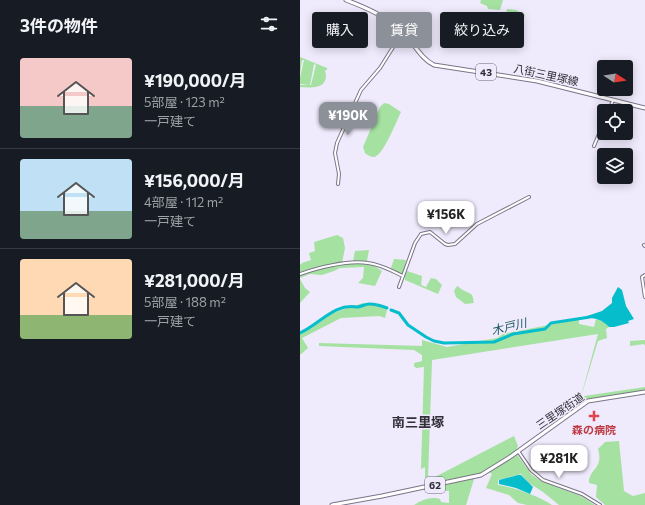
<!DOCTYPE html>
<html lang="ja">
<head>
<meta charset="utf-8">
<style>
	body { margin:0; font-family:Commissioner,"Noto Sans JP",sans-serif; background:#242831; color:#f1f3f6; height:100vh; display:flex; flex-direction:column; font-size:15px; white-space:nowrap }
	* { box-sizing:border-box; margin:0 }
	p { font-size:13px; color:#9ea1a6 }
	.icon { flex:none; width:22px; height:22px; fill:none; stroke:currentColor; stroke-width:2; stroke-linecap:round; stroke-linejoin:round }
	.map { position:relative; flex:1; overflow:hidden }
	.details { display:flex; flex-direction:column; background:#171b24; width:300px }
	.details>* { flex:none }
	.banner { position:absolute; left:12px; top:12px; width:273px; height:36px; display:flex; gap:8px }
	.needle { width:26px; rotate:102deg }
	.controls { position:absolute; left:297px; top:60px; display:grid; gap:8px }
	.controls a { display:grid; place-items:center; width:36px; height:36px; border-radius:4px; background:#171b24; box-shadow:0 2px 10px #0003; font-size:20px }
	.price { position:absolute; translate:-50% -34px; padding:0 9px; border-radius:8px; background:#fff; color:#222; font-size:13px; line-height:26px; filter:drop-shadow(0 1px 2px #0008) }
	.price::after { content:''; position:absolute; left:50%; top:24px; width:12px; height:9px; margin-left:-6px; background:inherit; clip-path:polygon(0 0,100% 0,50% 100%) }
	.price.on { background:#8c9099; color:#fff }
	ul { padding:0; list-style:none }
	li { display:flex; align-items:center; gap:12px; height:100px; padding:0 20px }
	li+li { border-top:1px solid #363941 }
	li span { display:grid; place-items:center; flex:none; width:112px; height:80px; border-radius:4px; color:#555 }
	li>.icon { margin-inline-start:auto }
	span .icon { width:48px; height:48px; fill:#fffc; stroke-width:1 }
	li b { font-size:17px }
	h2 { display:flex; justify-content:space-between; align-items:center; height:48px; padding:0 20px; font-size:17px }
	.pill { padding:0 14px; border-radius:4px; background:#171b24; box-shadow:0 2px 10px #0003; font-size:14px; line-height:36px }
	.pill.on { background:#8c9099; color:#fff }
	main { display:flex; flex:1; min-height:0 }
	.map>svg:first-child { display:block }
</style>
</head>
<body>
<main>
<section class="details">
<h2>3件の物件<svg class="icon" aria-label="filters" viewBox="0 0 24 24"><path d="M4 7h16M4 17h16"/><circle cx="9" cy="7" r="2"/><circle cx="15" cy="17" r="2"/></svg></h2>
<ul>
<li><span style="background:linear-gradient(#f6c9c9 60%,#7fa58c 0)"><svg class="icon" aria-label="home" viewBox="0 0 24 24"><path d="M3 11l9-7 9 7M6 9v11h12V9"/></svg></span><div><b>¥190,000/月</b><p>5部屋 · 123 m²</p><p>一戸建て</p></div></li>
<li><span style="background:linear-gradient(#bfe0f5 65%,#7fa58c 0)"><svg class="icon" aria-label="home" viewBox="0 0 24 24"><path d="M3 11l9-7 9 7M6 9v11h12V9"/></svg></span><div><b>¥156,000/月</b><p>4部屋 · 112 m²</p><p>一戸建て</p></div></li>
<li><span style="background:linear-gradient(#ffd9b3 70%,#8fb573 0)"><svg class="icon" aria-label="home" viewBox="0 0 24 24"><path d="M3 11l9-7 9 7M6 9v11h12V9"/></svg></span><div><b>¥281,000/月</b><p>5部屋 · 188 m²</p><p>一戸建て</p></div></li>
</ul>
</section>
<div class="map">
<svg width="345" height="505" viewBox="0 0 345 505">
	<rect width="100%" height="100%" fill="#efeafc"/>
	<path fill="#a5e1a0" d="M181 0H203L200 10 188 9 187 6 180 3Z
		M207 9 216 10 225 15 223 21 206 16Z
		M0 57 27 68V70H25C30 89 13 88 0 87V85H14H11L16 65 14 64 10 85 0 84V78L4 60H2L0 74Z
		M84 103 89 104 101 112C97 120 83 156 74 157 71 157 67 155 65 153L63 147 80 107Z
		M37 235 43 238 45 248 42 263 53 261 55 251 69 250 67 261 82 271 75 286 58 283 63 278 64 267 40 268 34 271 22 275 10 274 0 278V265L2 263 11 260 9 253 15 251 14 242Z
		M94 259 106 260 104 270 122 276 121 285 126 287 131 278 136 279 142 285 138 294 105 280V277L91 268Z
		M0 279 5 288 10 292 0 303Z
		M157 286C159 287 162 290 165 291 173 295 172 293 174 303L165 304 156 297 154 291Z
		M63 303 76 304 87 310 85 318 79 316 41 318 2 338 8 348 0 355V334L10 329 33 313Z
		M279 319V324L294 327 296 319 304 322 309 327 306 329 307 338 298 341 280 400 298 334 132 360 128 479 125 480V467L121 469 124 367 116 368 114 366V363L122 361V355L114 350 19 346V343L122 346V340L147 347 197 338 203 334Z
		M345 340V346L344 344 330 346V341Z
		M345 387V391L284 400V396Z
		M214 436 218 446 215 452 232 475 243 482 281 496 295 505H259L243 492 229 483 221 474 198 480V485C213 487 239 496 252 505H227L218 503 209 495 186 488 192 474 189 472 175 476 166 505H114C121 500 132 496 140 499L141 502 149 503V491H131L133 478Z
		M319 441 324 491 333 496 345 493V505H305L296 497 297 485 289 483C289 468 304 469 298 449L305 442Z"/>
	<path fill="#06becb" d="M318 287 322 290 326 306 334 319 328 321 329 323 314 327H309C302 320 297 318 287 318V316L302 311 312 303V298Z
		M218 475H221L233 487 230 494 216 488 199 484V480Z"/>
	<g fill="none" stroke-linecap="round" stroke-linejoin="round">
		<path stroke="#06becb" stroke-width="3" d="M91 310 99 313 108 325 126 337 134 341 144 343 194 342 213 334 245 329 251 323 290 317
			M0 333C20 324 34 303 57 307 61 307 65 304 69 304 75 304 82 306 87 308"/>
		<g stroke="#7a7588" stroke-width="4">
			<path id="secondary" d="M309 111 313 100
				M294 146 304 122
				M38 184 39 174 35 153 37 143 61 90 80 68 102 33
				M344 245 345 246
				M0 274C21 267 46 260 68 263 80 264 92 271 103 276
				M345 275 342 277 345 297
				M99 287 115 243 121 234 130 232 145 244 148 245 155 244 177 224 229 197
				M218 451 231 470 243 480 282 494 300 505"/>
		</g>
		<g stroke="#7a7588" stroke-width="5">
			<path id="primary" d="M46 0C67 8 88 17 104 34 115 44 120 58 134 65L237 81 345 108
				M32 505 82 496 181 475 210 457 288 401 345 392"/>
		</g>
		<use href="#secondary" stroke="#fff" stroke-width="2"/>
		<use href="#primary" stroke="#fff" stroke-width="3"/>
	</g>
	<path fill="#e0444e" stroke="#efeafc" stroke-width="1.5" d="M292 410h4v4h4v4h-4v4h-4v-4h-4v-4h4z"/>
	<g text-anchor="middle" stroke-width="3" stroke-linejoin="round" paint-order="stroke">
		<g fill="#efeafc" stroke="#6a6772" stroke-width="1">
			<rect x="176" y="64" width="20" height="16" rx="3"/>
			<rect x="125" y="477" width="20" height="16" rx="3"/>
		</g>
		<g font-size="10" font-weight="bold" fill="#312f37">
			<text x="186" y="76">43</text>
			<text x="135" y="489">62</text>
		</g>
		<g font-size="11" fill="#312f37" stroke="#efeafc">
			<text transform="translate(246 75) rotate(12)" y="4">八街三里塚線</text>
			<text transform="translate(260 411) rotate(-34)" y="4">三里塚街道</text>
		</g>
		<g font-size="11" font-weight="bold" fill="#be3a42" stroke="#efeafc">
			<text x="294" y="434">森の病院</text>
		</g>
		<g font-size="12" font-style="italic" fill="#18565b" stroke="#efeafc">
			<text transform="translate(209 327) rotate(-14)" y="4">木戸川</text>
		</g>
		<g font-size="13" font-weight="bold" fill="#312f37" stroke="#efeafc">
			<text x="118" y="427">南三里塚</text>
		</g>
	</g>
</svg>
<div class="controls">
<a><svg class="needle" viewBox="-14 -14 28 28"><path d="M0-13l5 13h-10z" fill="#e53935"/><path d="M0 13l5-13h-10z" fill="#9ea1a6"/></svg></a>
<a><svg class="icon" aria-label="locate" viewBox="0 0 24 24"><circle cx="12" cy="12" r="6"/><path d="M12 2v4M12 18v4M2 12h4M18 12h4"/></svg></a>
<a><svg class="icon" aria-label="layers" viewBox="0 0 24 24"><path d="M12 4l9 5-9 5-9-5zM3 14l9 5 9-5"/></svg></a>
</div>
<b class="price on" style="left:48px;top:136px">¥190K</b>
<b class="price" style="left:146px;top:235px">¥156K</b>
<b class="price" style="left:259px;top:479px">¥281K</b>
<div class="banner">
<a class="pill">購入</a>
<a class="pill on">賃貸</a>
<a class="pill">絞り込み</a>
</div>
</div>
</main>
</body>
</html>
